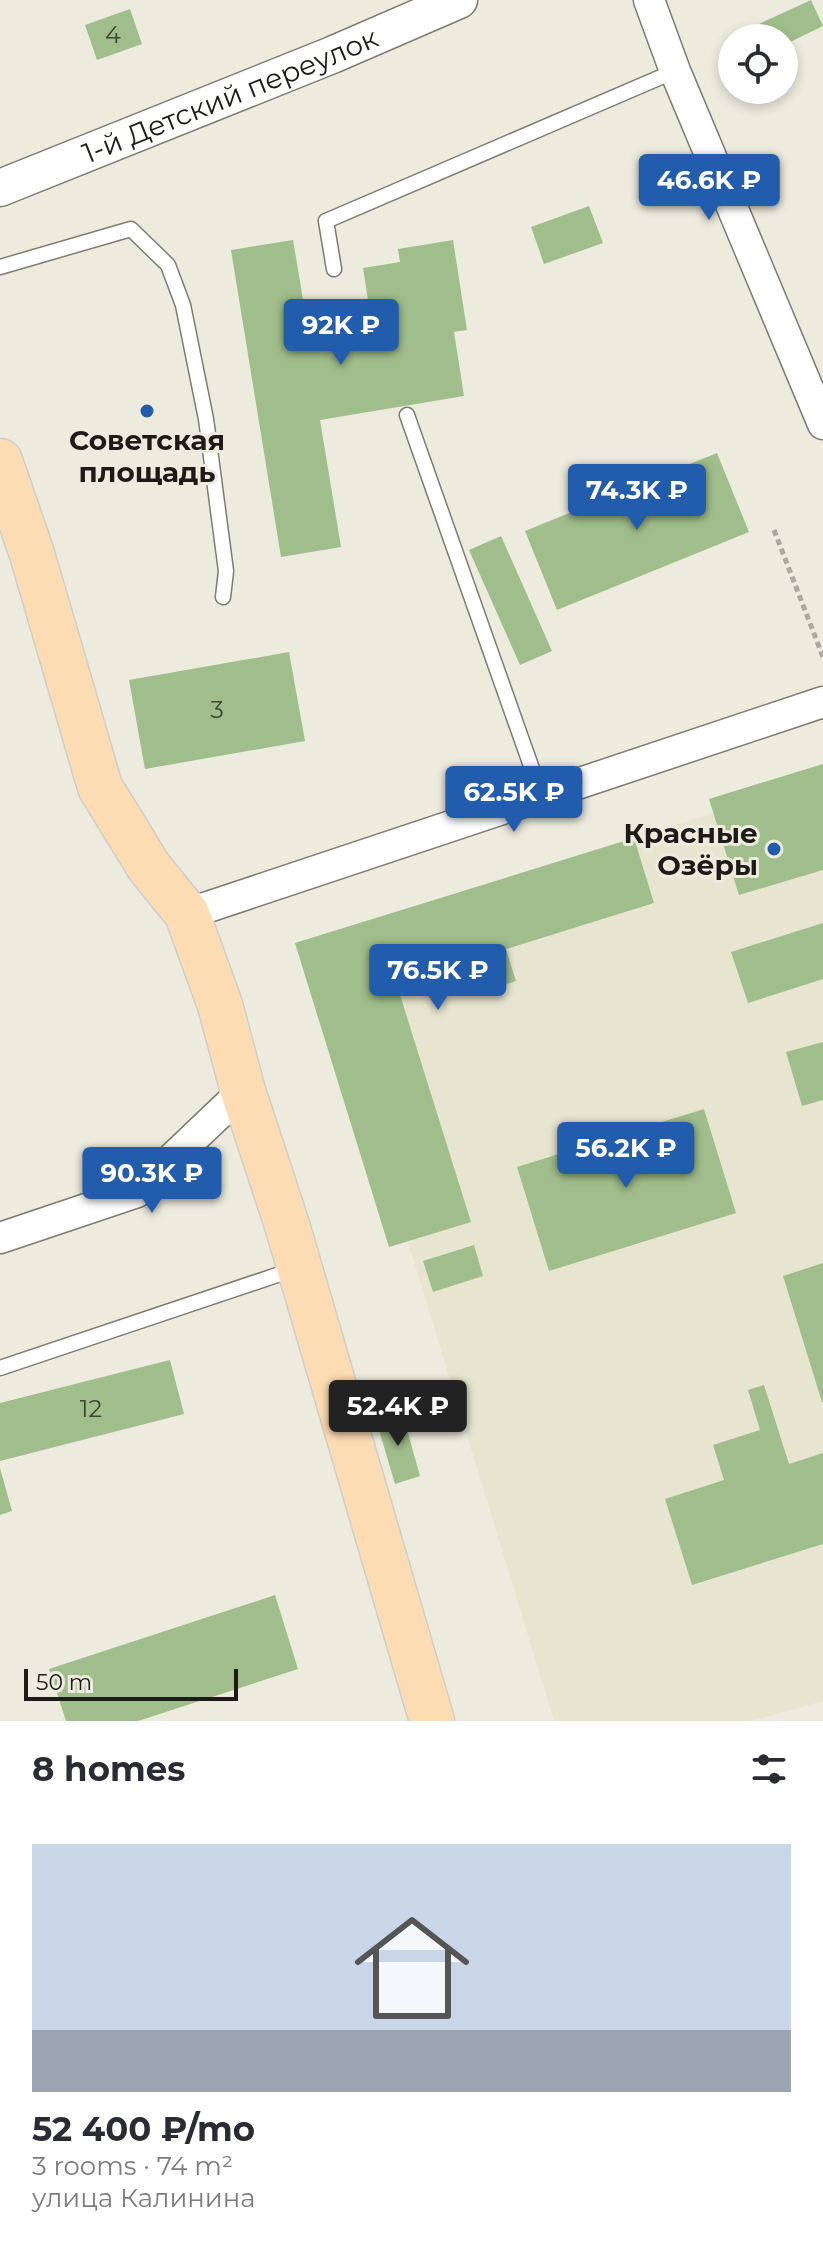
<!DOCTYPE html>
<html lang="en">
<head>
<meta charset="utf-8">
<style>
	body { margin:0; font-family:Montserrat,sans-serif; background:#f2f2f3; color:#2b2b33; height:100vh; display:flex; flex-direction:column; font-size:30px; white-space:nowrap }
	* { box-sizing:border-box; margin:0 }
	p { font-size:26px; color:#7c7c81 }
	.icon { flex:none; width:44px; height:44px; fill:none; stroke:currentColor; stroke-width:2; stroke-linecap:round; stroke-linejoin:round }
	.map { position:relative; height:1721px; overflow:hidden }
	.details { display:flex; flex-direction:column; background:#fff; flex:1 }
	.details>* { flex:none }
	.fabs { position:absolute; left:718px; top:24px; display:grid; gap:16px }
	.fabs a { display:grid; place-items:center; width:80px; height:80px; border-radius:50%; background:#fff; box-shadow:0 4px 12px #0003; font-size:40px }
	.scale { position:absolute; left:24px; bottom:20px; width:214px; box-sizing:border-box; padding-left:8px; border:4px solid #1c1b17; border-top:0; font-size:22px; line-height:28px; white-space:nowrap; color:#1c1b17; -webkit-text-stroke:6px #edebde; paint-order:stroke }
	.price { position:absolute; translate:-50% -68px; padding:0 18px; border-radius:8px; background:#215cad; color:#fff; font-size:26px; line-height:52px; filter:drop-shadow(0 2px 4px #0008) }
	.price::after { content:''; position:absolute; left:50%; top:48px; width:24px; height:18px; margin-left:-12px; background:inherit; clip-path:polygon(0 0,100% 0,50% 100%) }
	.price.current { background:#222; color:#fff }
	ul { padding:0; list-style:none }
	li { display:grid; align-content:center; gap:16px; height:424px; padding:0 32px }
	li span { display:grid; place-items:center; height:248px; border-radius:0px; color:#555 }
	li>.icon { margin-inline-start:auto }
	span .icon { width:144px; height:144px; fill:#fffc; stroke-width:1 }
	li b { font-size:34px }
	h2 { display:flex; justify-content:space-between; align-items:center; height:96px; padding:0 32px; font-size:34px }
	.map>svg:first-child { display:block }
</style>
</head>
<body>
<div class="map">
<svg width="823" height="1721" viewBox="0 0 823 1721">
	<rect width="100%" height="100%" fill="#edebde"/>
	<path fill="#e7e5cf" d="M823 764V1701L751 1721H554L408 1242 389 1247 295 943 713 813 709 799Z"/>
	<path fill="#a0be8b" d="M811 0 823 26 784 45V38H765L759 24Z
		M130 9 142 44 97 60 85 25Z
		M589 206 603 243 544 264 531 227Z
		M293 240 307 323 370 312 363 268 400 262 398 249 453 240 467 330 454 332 464 396 320 420 341 547 281 557 231 250Z
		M717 453 749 532 557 610 525 531Z
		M501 536 552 651 520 665 469 550Z
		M289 652 305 741 145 769 129 680Z
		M823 764V870L739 895 709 799Z
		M634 838 654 903 506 949 516 981 480 993 470 959 396 982 471 1222 389 1247 295 943Z
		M823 923V979L748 1003 731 952Z
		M823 1042V1100L802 1106 786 1052Z
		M704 1109 736 1213 549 1271 517 1167Z
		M474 1245 483 1276 433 1292 423 1261Z
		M823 1263V1402H822L783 1276Z
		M170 1360 184 1414 0 1461V1403Z
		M764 1385 789 1464 823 1453V1544L692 1585 665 1499 724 1480 713 1445 760 1430 748 1390Z
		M402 1412 420 1476 395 1484 376 1420Z
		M0 1468 12 1511 0 1515Z
		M275 1595 298 1669 138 1721H66L49 1669Z"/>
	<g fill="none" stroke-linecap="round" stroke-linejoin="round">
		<g stroke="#7e7c70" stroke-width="17">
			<path id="service" d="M0 267 131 229 168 265 183 305 206 419 226 571 223 597
				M334 269 326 221 675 71
				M407 415 542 797
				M0 1368 295 1269"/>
		</g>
		<g stroke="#7e7c70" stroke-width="33">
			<path id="minor" d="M649 0 675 71 823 424
				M187 914 823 702
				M0 1238 137 1192 243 1091"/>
		</g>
		<g stroke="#7e7c70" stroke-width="39">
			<g id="tertiary">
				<path id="s1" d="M0 188 332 55 459 0"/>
			</g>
		</g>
		<g stroke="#cdcdcc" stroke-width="47">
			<path id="primary" d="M0 461 32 554 100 787 149 867 187 914 220 1005 243 1091 287 1225 432 1721"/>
		</g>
		<path stroke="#acaaa0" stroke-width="5" stroke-dasharray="6 4" stroke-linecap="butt" d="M774 530 823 657"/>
		<use href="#service" stroke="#fff" stroke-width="14"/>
		<use href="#minor" stroke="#fff" stroke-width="30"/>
		<use href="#tertiary" stroke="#fff" stroke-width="36"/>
		<use href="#primary" stroke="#fedcb3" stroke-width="44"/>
	</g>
	<g fill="#215cad" stroke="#edebde" stroke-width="3">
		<circle cx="147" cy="411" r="8"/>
		<circle cx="774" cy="849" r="8"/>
	</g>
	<g text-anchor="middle" stroke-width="6" stroke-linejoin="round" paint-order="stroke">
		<g font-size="24" fill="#3d4434">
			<text x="113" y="43">4</text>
			<text x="217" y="718">3</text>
			<text x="91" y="1417">12</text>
		</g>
		<g font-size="28" fill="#1c1b17" stroke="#edebde">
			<text dy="10" stroke="none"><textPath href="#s1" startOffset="248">1-й Детский переулок</textPath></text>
		</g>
		<g font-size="28" font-weight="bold" fill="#1c1b17" stroke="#edebde">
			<text x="147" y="450">Советская<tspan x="147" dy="32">площадь</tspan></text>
			<text x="758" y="843" text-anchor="end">Красные<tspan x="758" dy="32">Озёры</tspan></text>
		</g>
	</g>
</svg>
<div class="fabs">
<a><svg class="icon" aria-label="locate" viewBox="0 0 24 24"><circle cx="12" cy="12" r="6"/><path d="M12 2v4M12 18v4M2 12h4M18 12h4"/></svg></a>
</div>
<div class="scale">50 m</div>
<b class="price" style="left:709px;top:222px">46.6K ₽</b>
<b class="price" style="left:341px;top:367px">92K ₽</b>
<b class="price" style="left:637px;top:532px">74.3K ₽</b>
<b class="price" style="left:514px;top:834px">62.5K ₽</b>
<b class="price" style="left:438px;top:1012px">76.5K ₽</b>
<b class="price" style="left:626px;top:1190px">56.2K ₽</b>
<b class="price" style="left:152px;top:1215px">90.3K ₽</b>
<b class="price current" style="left:398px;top:1448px">52.4K ₽</b>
</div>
<section class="details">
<h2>8 homes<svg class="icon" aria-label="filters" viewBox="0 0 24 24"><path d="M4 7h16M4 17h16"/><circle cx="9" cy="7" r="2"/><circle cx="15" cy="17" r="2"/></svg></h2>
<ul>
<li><span style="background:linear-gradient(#c9d6e8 75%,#9aa5b1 0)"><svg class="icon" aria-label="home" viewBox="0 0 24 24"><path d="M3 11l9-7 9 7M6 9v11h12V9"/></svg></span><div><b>52 400 ₽/mo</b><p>3 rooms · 74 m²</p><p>улица Калинина</p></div></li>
</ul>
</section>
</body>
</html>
